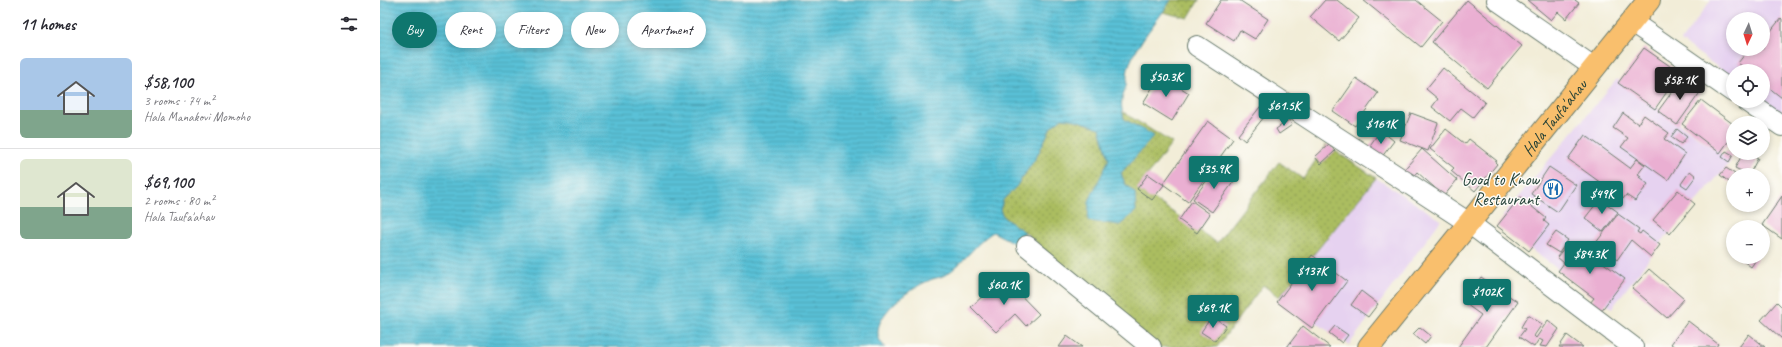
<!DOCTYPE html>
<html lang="en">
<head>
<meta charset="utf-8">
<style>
	body { margin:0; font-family:Caveat,sans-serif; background:#f2f2f3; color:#2b2b33; height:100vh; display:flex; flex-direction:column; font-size:15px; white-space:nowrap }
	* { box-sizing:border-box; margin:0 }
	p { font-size:13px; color:#7c7c81 }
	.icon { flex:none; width:22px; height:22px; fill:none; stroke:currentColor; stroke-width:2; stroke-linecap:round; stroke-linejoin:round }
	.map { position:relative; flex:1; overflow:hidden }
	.panel { display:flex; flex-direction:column; background:#fff; width:380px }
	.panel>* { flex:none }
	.hud { position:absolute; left:12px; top:12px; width:380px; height:36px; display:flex; gap:8px }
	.needle { width:26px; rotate:184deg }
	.fabs { position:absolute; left:1346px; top:12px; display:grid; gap:8px }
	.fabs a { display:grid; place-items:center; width:44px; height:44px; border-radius:50%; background:#fff; box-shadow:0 2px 6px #0003; font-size:20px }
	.price { position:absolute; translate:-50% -34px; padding:0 9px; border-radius:4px; background:#0f766e; color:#fff; font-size:13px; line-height:26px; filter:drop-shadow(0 1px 2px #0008) }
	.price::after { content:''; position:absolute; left:50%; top:24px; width:12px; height:9px; margin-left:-6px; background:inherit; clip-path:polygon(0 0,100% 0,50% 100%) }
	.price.current { background:#222; color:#fff }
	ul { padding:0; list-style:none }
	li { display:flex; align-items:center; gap:12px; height:100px; padding:0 20px }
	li+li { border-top:1px solid #e1e1e2 }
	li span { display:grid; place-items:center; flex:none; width:112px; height:80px; border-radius:6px; color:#555 }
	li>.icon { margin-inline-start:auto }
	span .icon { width:48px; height:48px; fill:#fffc; stroke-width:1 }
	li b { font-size:17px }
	h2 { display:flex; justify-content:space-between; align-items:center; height:48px; padding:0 20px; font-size:17px }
	.tag { padding:0 14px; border-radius:18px; background:#fff; box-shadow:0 2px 6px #0003; font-size:14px; line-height:36px }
	.tag.current { background:#0f766e; color:#fff }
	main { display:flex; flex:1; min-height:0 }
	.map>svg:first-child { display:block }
</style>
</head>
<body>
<main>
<section class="panel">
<h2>11 homes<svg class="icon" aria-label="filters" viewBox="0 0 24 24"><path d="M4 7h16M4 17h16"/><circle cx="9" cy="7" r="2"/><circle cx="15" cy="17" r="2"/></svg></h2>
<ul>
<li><span style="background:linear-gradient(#a9c7e8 65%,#7fa58c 0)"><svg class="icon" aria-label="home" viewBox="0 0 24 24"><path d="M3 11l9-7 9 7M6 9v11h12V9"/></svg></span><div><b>$58,100</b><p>3 rooms · 74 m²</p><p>Hala Manakovi Momoho</p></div></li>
<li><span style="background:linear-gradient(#dfe7d0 60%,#7fa58c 0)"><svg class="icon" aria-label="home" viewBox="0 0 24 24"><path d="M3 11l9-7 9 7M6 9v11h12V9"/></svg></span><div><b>$69,100</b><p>2 rooms · 80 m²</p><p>Hala Taufa'ahau</p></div></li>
</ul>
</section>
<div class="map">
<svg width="1402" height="347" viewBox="0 0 1402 347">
	<defs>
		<pattern id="grass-dots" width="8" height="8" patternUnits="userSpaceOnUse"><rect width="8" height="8" fill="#abbd61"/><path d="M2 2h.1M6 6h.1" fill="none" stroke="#8b9b51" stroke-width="1.8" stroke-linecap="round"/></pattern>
		<pattern id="water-rules" width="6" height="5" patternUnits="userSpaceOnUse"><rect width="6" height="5" fill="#5ac1d7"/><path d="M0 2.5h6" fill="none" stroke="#4a9eaf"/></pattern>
	</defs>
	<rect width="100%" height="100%" fill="#fdfcf7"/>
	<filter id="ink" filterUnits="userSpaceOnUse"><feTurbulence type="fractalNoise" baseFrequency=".025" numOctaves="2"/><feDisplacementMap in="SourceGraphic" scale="8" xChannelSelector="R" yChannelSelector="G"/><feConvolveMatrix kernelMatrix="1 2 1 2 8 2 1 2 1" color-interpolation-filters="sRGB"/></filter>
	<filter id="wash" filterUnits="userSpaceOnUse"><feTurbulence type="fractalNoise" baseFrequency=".012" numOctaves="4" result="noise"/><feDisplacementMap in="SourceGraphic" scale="16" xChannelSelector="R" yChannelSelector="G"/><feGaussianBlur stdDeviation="0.9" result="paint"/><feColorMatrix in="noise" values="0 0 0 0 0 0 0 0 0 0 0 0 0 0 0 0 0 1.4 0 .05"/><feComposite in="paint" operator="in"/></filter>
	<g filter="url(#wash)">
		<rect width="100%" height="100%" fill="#f2edd8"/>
		<path fill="#e6d2f0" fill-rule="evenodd" d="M1331 0H1402V113L1383 100V71H1353V78L1301 41ZM1353 19H1383V49H1353Z
			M1237 79 1351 161 1284 239 1232 308 1125 231 1123 215Z
			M996 178 1061 220 969 345 899 297Z"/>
		<path fill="url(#grass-dots)" stroke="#657d4a" d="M791 0H819L808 18 783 12Z
			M743 112 792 143 758 188 837 243 899 162 923 179 946 145 996 178 899 297 883 285 837 347H779L682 267 645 232 624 218 620 210 623 200 636 187 657 156 671 127 682 118 696 120 720 128 729 159 724 169 740 225 756 211 755 193 745 184 741 173 773 136 744 119Z"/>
		<path fill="url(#water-rules)" stroke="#3c7f86" d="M0 0H791C777 22 759 40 749 65 747 71 747 79 746 86 741 102 740 102 744 119L774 136 741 173 745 184 755 193 756 211 740 225 708 221 709 201 729 159 720 128 696 120 682 118 671 127 657 156 636 187 623 200 620 210 624 218 645 232 636 244 613 232C594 244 584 264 565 275 560 278 553 278 548 281 528 289 480 324 505 347H0Z"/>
		<g id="blocks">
			<path fill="#eaafd2" d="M841 0H859L888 19 875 39 860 30 854 41 826 23Z
				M945 0H957L979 18 959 41 930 17Z
				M983 0H1036L1062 21 1041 47Z
				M1087 0 1142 46 1107 88 1052 42Z
				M1147 0H1195L1199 3 1186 19 1178 12 1171 20Z
				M1401 18 1402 19V98L1383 83V71H1368L1358 63 1369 49H1383V31L1385 28 1390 32Z
				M1264 48 1300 73 1275 109 1238 83Z
				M1063 68 1105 102 1093 117 1081 108 1070 121 1052 107 1058 99 1046 89Z
				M780 75 809 93 792 121 763 103Z
				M1303 77 1321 91 1297 125 1278 111Z
				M976 78 998 93 975 126 953 111Z
				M1321 100 1353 124V135L1340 153 1302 124Z
				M880 107 888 112 865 141 858 135Z
				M1031 113 1058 123 1048 151 1020 140Z
				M1243 113 1258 124 1264 115 1289 133 1284 139 1305 154 1288 180 1241 147 1248 138 1233 128Z
				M1013 117 1025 124 1020 135 1007 128Z
				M909 120 912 125 899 134 896 129Z
				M828 121 853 139 808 202 783 184Z
				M1066 129 1085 144 1089 139 1117 161 1115 162 1117 164 1095 191 1071 171 1074 168 1050 149Z
				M1297 129 1307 137 1301 144 1291 137Z
				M1003 132 1014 141 1001 158 988 148 998 134 1000 135Z
				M1205 135 1250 168 1257 159 1265 165 1258 174 1261 176 1259 177 1268 184 1255 201 1246 195 1243 199 1188 159Z
				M949 144 955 151 941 164 935 157Z
				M1042 149 1077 180 1064 196 1037 172 1030 180 1021 173Z
				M1346 151 1353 155 1349 162 1342 157Z
				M1363 153H1369L1378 158 1369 175 1355 168Z
				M1169 167 1196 185 1178 212 1151 194Z
				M836 168 854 181 832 212 813 199Z
				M1346 168 1355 174 1349 182 1340 175Z
				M1310 171 1316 176 1307 188 1301 184Z
				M768 174 784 185 772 200 757 189Z
				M1298 190 1315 204 1290 234 1273 220Z
				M1402 196V239L1382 225Z
				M1140 197 1166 218 1164 221 1169 225 1149 251 1117 226Z
				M1220 199 1238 212 1223 232 1205 218Z
				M812 201 830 214 817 233 799 220Z
				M1238 214 1259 229 1257 232 1260 234 1262 231 1280 245 1271 257 1251 240 1237 260 1215 244Z
				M1176 232 1188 240 1179 253 1166 245Z
				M1198 244 1245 279 1221 311 1210 303 1214 298 1178 271 1184 263 1177 257 1185 247 1192 252Z
				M932 255 967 281 932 328 897 302Z
				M1358 257H1378L1371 267Z
				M1269 269 1304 299 1287 318 1252 288Z
				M623 277 659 314 646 326 635 314 616 332 591 307Z
				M1101 277 1138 302 1106 347H1078L1101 315 1083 302Z
				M981 291 998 304 988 317 971 305Z
				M1397 302 1402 307V339L1381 320Z
				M1148 315 1162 324 1154 336 1156 338 1168 320 1179 329 1167 347 1160 346 1163 341 1159 339 1154 347 1139 337 1145 329 1141 327Z
				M832 316 846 326 835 341 821 332Z
				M1308 321 1338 344 1336 347H1295L1291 344Z
				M923 326 950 347H907Z
				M955 326 968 335 962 343 949 333Z
				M1040 327 1051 336 1045 344 1033 334Z
				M1369 334 1385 347H1359Z
				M1187 335 1203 347H1179Z
				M687 336 702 347H679Z"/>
		</g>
	</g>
	<g filter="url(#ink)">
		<use href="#blocks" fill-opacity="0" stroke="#697b6d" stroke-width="1"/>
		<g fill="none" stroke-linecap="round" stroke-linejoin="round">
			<g stroke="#697b6d" stroke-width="22">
				<path id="minor" d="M1117 0 1215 68
					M1252 22 1353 92
					M817 46 1089 223 1253 347
					M1366 101 1402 126
					M647 246 771 347"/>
			</g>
			<g stroke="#697b6d" stroke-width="24">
				<g id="major">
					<path id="s1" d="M989 347 1269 0"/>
				</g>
			</g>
			<use href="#minor" stroke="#fff" stroke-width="20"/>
			<use href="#major" stroke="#f9bf6d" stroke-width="22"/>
		</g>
	</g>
	<defs>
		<g id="restaurant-ring" transform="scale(1)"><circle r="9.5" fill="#fdfcf7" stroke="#1f6fb2" stroke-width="1.5"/><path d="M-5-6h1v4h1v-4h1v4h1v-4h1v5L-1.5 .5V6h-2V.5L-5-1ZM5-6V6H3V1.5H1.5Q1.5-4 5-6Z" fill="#1f6fb2"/></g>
	</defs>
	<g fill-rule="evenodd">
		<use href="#restaurant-ring" x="1173" y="189"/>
	</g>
	<g text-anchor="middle" stroke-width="3" stroke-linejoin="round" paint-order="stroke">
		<g font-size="17" fill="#1f3d34" stroke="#fdfcf7">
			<text dy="6" stroke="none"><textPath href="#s1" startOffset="295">Hala Taufa'ahau</textPath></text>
		</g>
		<g font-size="17" fill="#1f3d34" stroke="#fdfcf7" text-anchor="end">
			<text x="1159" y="185">Good to Know<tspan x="1159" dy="20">Restaurant</tspan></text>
		</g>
	</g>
</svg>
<div class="fabs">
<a><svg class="needle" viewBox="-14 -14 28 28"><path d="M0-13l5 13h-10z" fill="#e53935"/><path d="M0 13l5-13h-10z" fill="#7c7c81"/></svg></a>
<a><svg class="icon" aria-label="locate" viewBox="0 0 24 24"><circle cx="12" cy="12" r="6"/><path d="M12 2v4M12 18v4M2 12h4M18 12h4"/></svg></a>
<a><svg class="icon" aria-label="layers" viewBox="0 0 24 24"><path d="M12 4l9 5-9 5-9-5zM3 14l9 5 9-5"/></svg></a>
<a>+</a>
<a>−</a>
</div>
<b class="price" style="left:786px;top:98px">$50.3K</b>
<b class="price current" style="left:1300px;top:101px">$58.1K</b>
<b class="price" style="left:904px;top:127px">$61.5K</b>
<b class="price" style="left:1001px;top:145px">$161K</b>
<b class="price" style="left:834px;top:190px">$35.9K</b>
<b class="price" style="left:1222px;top:215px">$49K</b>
<b class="price" style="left:1210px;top:275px">$84.3K</b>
<b class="price" style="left:932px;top:292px">$137K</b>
<b class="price" style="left:624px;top:306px">$60.1K</b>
<b class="price" style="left:1107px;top:313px">$102K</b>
<b class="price" style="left:833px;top:329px">$69.1K</b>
<div class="hud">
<a class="tag current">Buy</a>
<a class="tag">Rent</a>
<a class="tag">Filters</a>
<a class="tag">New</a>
<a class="tag">Apartment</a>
</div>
</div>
</main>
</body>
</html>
